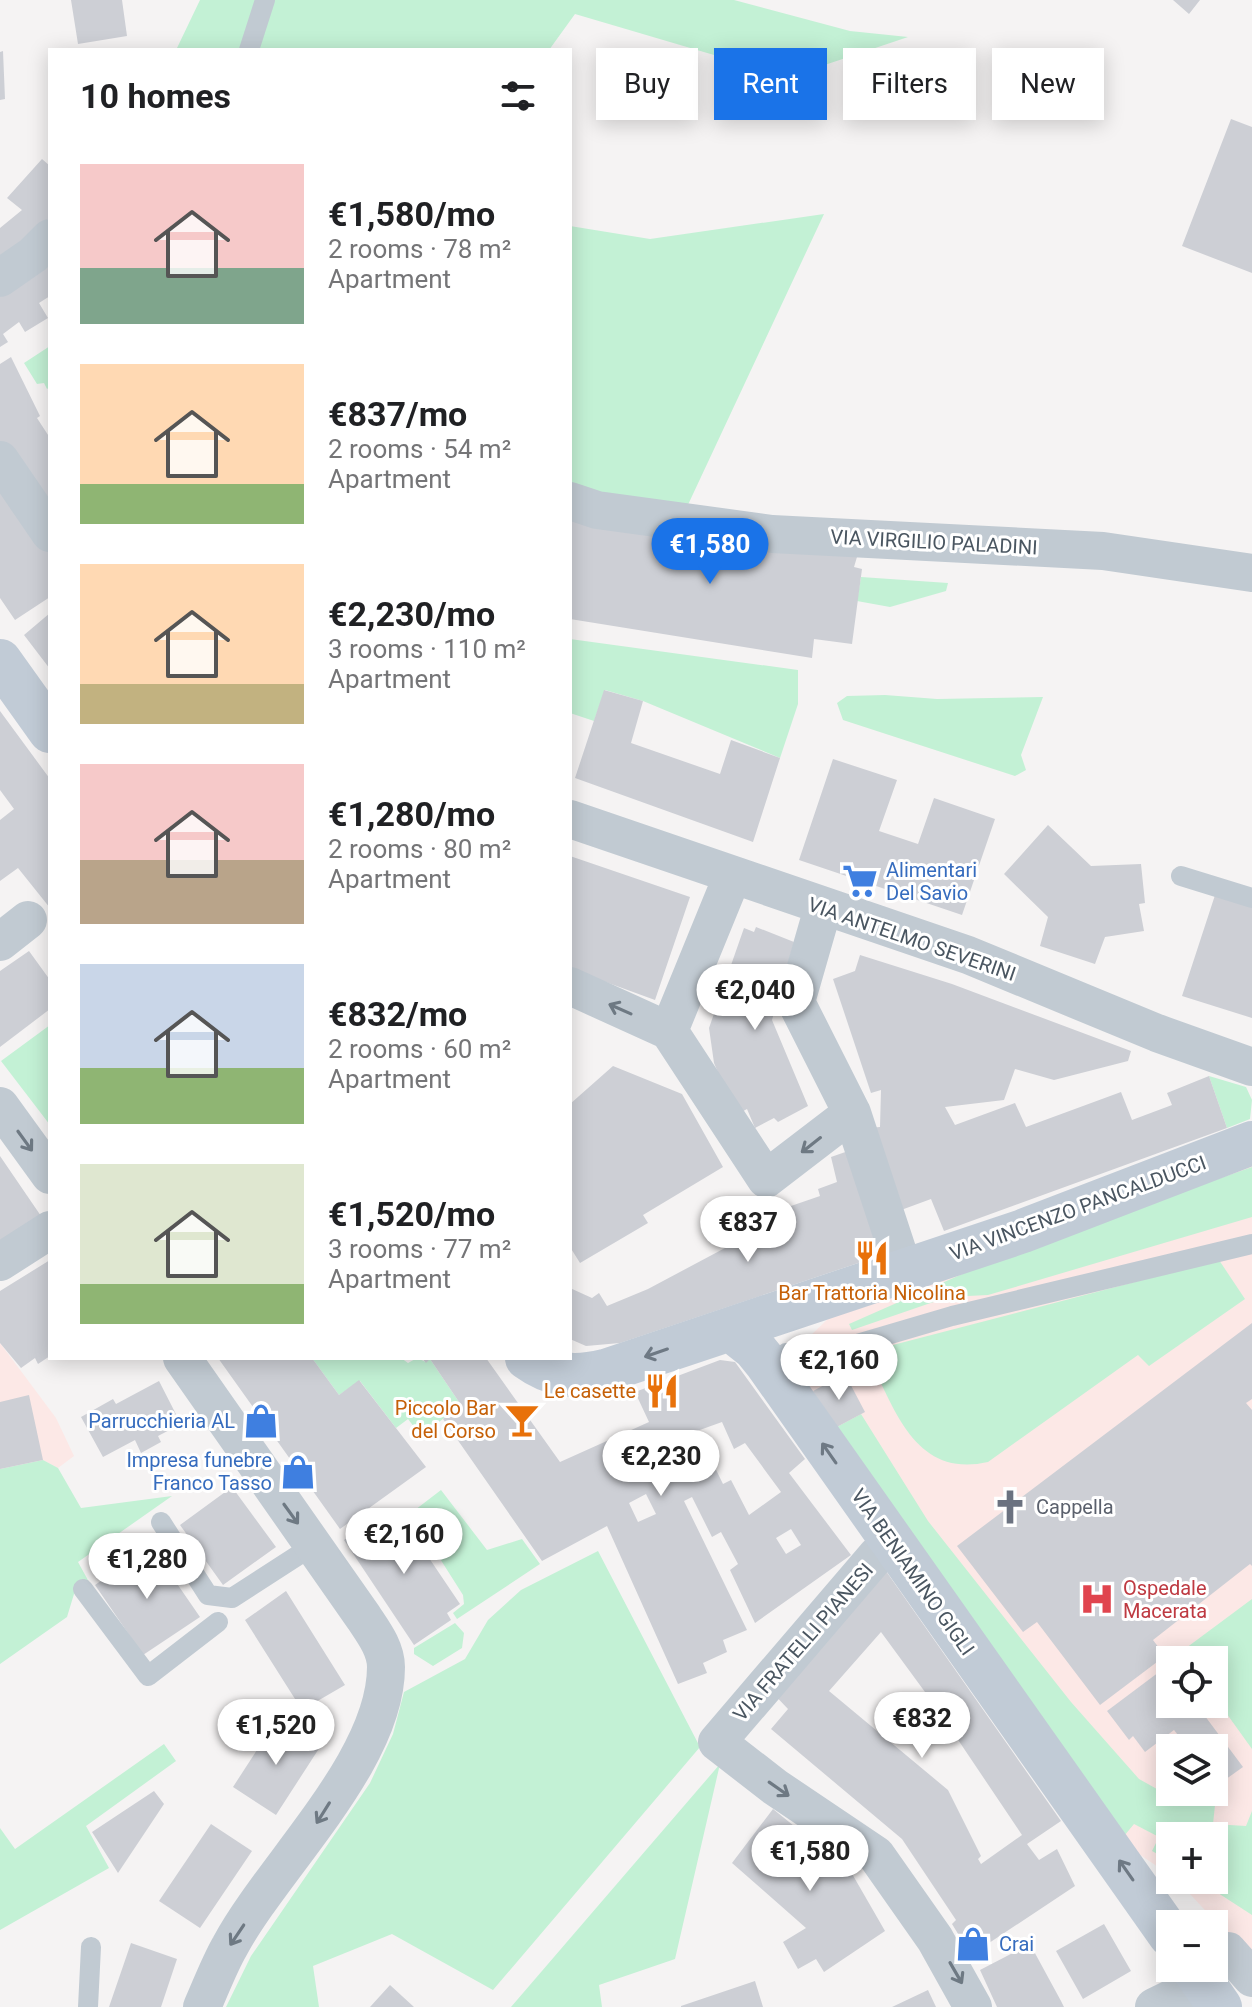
<!DOCTYPE html>
<html lang="en">
<head>
<meta charset="utf-8">
<style>
	body { margin:0; font-family:Roboto,sans-serif; background:#f2f2f2; color:#202124; height:100vh; display:flex; flex-direction:column; font-size:30px; white-space:nowrap }
	* { box-sizing:border-box; margin:0 }
	p { font-size:26px; color:#757577 }
	.icon { flex:none; width:44px; height:44px; fill:none; stroke:currentColor; stroke-width:2; stroke-linecap:round; stroke-linejoin:round }
	.map { position:relative; flex:1; overflow:hidden }
	.panel { position:absolute; left:48px; top:48px; width:524px; height:1312px; display:flex; flex-direction:column; background:#fff; border-radius:0px; box-shadow:0 4px 20px #0003 }
	.panel>* { flex:none }
	.top-card { position:absolute; left:596px; top:48px; width:536px; height:72px; display:flex; gap:16px }
	.fabs { position:absolute; left:1156px; top:1646px; display:grid; gap:16px }
	.fabs a { display:grid; place-items:center; width:72px; height:72px; border-radius:0px; background:#fff; box-shadow:0 4px 20px #0003; font-size:40px }
	.price { position:absolute; translate:-50% -68px; padding:0 18px; border-radius:28px; background:#fff; color:#222; font-size:26px; line-height:52px; filter:drop-shadow(0 2px 4px #0008) }
	.price::after { content:''; position:absolute; left:50%; top:48px; width:24px; height:18px; margin-left:-12px; background:inherit; clip-path:polygon(0 0,100% 0,50% 100%) }
	.price.selected { background:#1a73e8; color:#fff }
	ul { padding:0; list-style:none }
	li { display:flex; align-items:center; gap:24px; height:200px; padding:0 32px }
	li span { display:grid; place-items:center; flex:none; width:224px; height:160px; border-radius:0px; color:#555 }
	li>.icon { margin-inline-start:auto }
	span .icon { width:96px; height:96px; fill:#fffc; stroke-width:1 }
	li b { font-size:34px }
	h2 { display:flex; justify-content:space-between; align-items:center; height:96px; padding:0 32px; font-size:34px }
	.chip { padding:0 28px; border-radius:0px; background:#fff; box-shadow:0 4px 20px #0003; font-size:28px; line-height:72px }
	.chip.selected { background:#1a73e8; color:#fff }
	.map>svg:first-child { display:block }
</style>
</head>
<body>
<div class="map">
<svg width="1252" height="2007" viewBox="0 0 1252 2007">
	<rect width="100%" height="100%" fill="#f5f3f3"/>
	<path fill="#fce8e6" fill-rule="evenodd" d="M1252 1154V1961L1177 1880H1214V1836H1170V1875L1121 1842 801 1382 802 1359 810 1336 830 1317ZM1170 1660H1214V1704H1170ZM1170 1748H1214V1792H1170Z
		M0 1343 56 1418 74 1456 58 1468 43 1460 0 1469Z"/>
	<path fill="#c3f1d5" d="M200 0H734L850 31 908 37 789 77 575 14 549 50 177 48Z
		M824 214 686 509 570 488V226L650 239Z
		M50 346V387L47 389 44 383 37 384 24 363Z
		M861 577 948 583 946 591 890 607 857 601Z
		M570 639 798 670V704L780 758 643 701 605 690 594 721 570 713Z
		M885 695 937 699 1043 697 1021 755 1026 770 1015 776 843 720 837 703 847 696Z
		M50 1025V1125L1 1061Z
		M1209 1076 1246 1087 1252 1100 1250 1119 1227 1128Z
		M1252 1167V1217L988 1295 948 1297 852 1330 849 1324 1019 1249Z
		M1219 1260 1245 1299 1149 1366 1138 1355 988 1462C913 1479 894 1406 866 1352Z
		M312 1358H401L408 1363 417 1358 426 1362 430 1359 461 1405 421 1436 408 1419 396 1428 360 1381 339 1395Z
		M861 1414 928 1521 1071 1702 1139 1779 1173 1798 1215 1805 1213 1824 1246 1826 1252 1811V1915L1198 1880H1214V1836H1170V1861L1152 1851 1159 1837 1134 1824 1124 1836 833 1429Z
		M43 1460 58 1468 81 1508 172 1496 78 1562 89 1582 74 1594 67 1617 0 1664V1469Z
		M441 1490 487 1550 522 1539 540 1564 457 1619 453 1613 464 1604 463 1595 411 1513Z
		M598 1551 700 1747 493 1990 392 1934 313 1966 319 2007H226L251 1956 370 1783 393 1734 404 1692 465 1659 488 1620 521 1590Z
		M1252 1599V1749L1214 1696V1660H1188L1182 1651Z
		M455 1623 464 1633 462 1648 433 1666 414 1654V1648Z
		M164 1744 176 1761 86 1826 109 1868 0 1930V1828L15 1849Z
		M720 1764 675 1959 599 1985 602 2007H511Z"/>
	<path fill="#cdcfd5" fill-rule="evenodd" d="M71 0H122L127 36 78 44Z
		M1173 0H1200L1189 14Z
		M3 51 5 99 0 100V52Z
		M1231 119 1252 127V273L1182 246Z
		M42 159 50 166V217L0 264V228L22 210 7 198Z
		M50 261V296L39 303 48 318 25 332 19 322 3 334 8 342 0 347V297Z
		M11 357 40 416 37 418 50 438V525L0 450V364Z
		M0 471 50 547V597L15 620 0 598Z
		M570 511 857 557 854 567 862 569 852 644 814 639 812 658 570 619Z
		M50 613V669L24 635Z
		M604 690 643 701 631 743 720 774 731 740 780 758 753 842 575 778Z
		M0 711 50 779V908L18 868 0 881V820L14 809 0 790Z
		M833 759 897 780 879 831 918 844 934 798 995 819 962 915 799 860Z
		M1048 825 1091 866 1141 864 1145 903 1139 904 1144 931 1105 937 1095 964 1040 946 1048 917 1004 874Z
		M570 856 690 897 655 1000 570 969Z
		M1217 889 1252 900V1018L1182 996Z
		M756 927 794 942 772 1020 808 1106 778 1122 774 1118 755 1128 747 1109 736 1115 714 1063 709 1028 744 928 754 932Z
		M29 951 50 980V1009L0 1047V971Z
		M860 955 952 984 1131 1051 1128 1061 1054 1080 1015 1069 1004 1100 945 1107 955 1125 1015 1103 1026 1127 1121 1092 1132 1120 1172 1105 1167 1093 1209 1076 1227 1128 944 1231 931 1199 893 1213 868 1128 880 1127 881 1090 871 1093 833 979 855 971Z
		M613 1066 682 1094 723 1167 643 1215 648 1223 580 1263 570 1247V1104Z
		M854 1149 888 1253 620 1343 586 1346 570 1339V1288L592 1298 599 1293 607 1306 648 1289 725 1248 788 1207 820 1196 818 1189 837 1182 831 1157Z
		M0 1156 41 1216 0 1242Z
		M50 1260V1356L38 1364 35 1358 21 1368 0 1343V1291Z
		M1252 1323V1399L1246 1403 1252 1410V1566L1250 1564 1153 1640 1165 1656 1100 1705 1037 1622 1023 1632 957 1546Z
		M218 1358H312L339 1395 359 1380 426 1467 340 1529Z
		M422 1358H486L560 1462 649 1422 635 1392 720 1360 735 1362 805 1459 789 1473 851 1555 755 1623 730 1570 738 1564 721 1532 712 1537 692 1497 684 1501 747 1630 723 1640 727 1652 703 1663 707 1673 678 1684 607 1526 542 1561 443 1419 461 1405 430 1359 426 1363ZM722 1422 734 1449 745 1443 781 1492 749 1515 731 1480 723 1484 697 1431ZM646 1494 656 1514 638 1522 629 1503ZM791 1529 801 1545 786 1554 776 1538Z
		M845 1374 865 1412 833 1429 813 1391Z
		M159 1381 181 1424 158 1436 161 1442 141 1453 135 1440 103 1457 81 1417 113 1399 116 1404Z
		M29 1395 43 1460 0 1469V1402Z
		M232 1487 276 1547 223 1585 180 1525Z
		M398 1512 460 1604 447 1613 451 1620 414 1645 344 1540 378 1517 382 1523Z
		M151 1546 200 1617 143 1655 95 1585Z
		M881 1564 1061 1821 1027 1844 1039 1860 1057 1849 1075 1886 971 1955 952 1924 956 1920 902 1839 771 1729 788 1709 769 1689ZM881 1632 936 1707 1022 1835 981 1864 978 1859 981 1856 948 1790 829 1691Z
		M286 1591 345 1685 302 1710 245 1620Z
		M1167 1666 1170 1704H1196L1243 1767 1222 1782 1214 1771V1748H1188L1174 1730 1145 1752 1133 1736 1129 1740 1107 1711Z
		M277 1719 320 1747 276 1815 233 1787Z
		M154 1791 164 1804 118 1873 92 1832Z
		M773 1809 851 1872 885 1931 824 1972 816 1959 798 1969 783 1942 806 1928 732 1863Z
		M211 1824 252 1851 200 1928 159 1901Z
		M1104 1924 1131 1971 1083 1999 1056 1951Z
		M131 1943 177 1959 161 2007H109Z
		M1030 1944 1061 2001 1064 2007H997L980 1970Z
		M755 1981 763 2007H681V2006Z
		M390 1985 414 2007H370Z
		M928 1990 936 2007H892Z"/>
	<g fill="none" stroke-linecap="round" stroke-linejoin="round">
		<path stroke="#c1cad2" stroke-width="20" d="M249 50 265 0
			M1181 876 1252 898
			M786 1353 816 1356 952 1316 1252 1244
			M161 1522 208 1595 232 1598 314 1545
			M83 1589 148 1676 218 1622
			M88 2007 91 1947"/>
		<path stroke="#c1cad2" stroke-width="38" d="M0 278 33 255 50 238
			M0 460 50 533
			M570 501 597 510 772 534 1103 551 1252 573
			M570 819 968 955 1157 1033 1252 1067
			M0 942 28 920
			M570 986 669 1031 766 1179 852 1113 796 1002 823 908
			M669 1031 732 877
			M0 1106 50 1175
			M852 1113 904 1271
			M0 1262 50 1230
			M182 1358 364 1618C374 1633 386 1649 386 1667 386 1761 273 1866 230 1946 219 1965 211 1987 202 2007
			M892 1544 877 1555 717 1742 775 1787 876 1855 935 1939 973 2007
			M1214 1952 1228 1951 1252 1978
			M1154 2007 1203 1983"/>
		<path stroke="#c1cbd6" stroke-width="44" d="M0 661 50 731
			M730 1329 754 1348 767 1364 1170 1935
			M527 1358C553 1377 575 1378 605 1371L1023 1231 1252 1143
			M1193 1968 1220 2007"/>
	</g>
	<defs><path id="oneway-shaft" d="M-6 0H5M1.5-3L5.5 0L1.5 3" fill="none" stroke-width="1.6" stroke-linecap="round" stroke-linejoin="round" transform="scale(2)"/></defs>
	<g stroke="#6e7983">
		<use href="#oneway-shaft" transform="translate(620 1009) rotate(-156)"/>
		<use href="#oneway-shaft" transform="translate(25 1141) rotate(54)"/>
		<use href="#oneway-shaft" transform="translate(811 1145) rotate(142)"/>
		<use href="#oneway-shaft" transform="translate(291 1514) rotate(54)"/>
		<use href="#oneway-shaft" transform="translate(779 1789) rotate(35)"/>
		<use href="#oneway-shaft" transform="translate(323 1813) rotate(122)"/>
		<use href="#oneway-shaft" transform="translate(237 1935) rotate(124)"/>
		<use href="#oneway-shaft" transform="translate(956 1973) rotate(60)"/>
	</g>
	<g stroke="#6e7984">
		<use href="#oneway-shaft" transform="translate(656 1353) rotate(161)"/>
		<use href="#oneway-shaft" transform="translate(829 1453) rotate(-125)"/>
		<use href="#oneway-shaft" transform="translate(1126 1870) rotate(-125)"/>
	</g>
	<defs>
		<g id="supermarket-bare" transform="scale(2.76)"><path d="M-6-5.5h2.5l.6 2H6L4.5 2H-2.5L-4.4-4H-6ZM-1.5 3.2a1.3 1.3 0 1 0 .1 0ZM3 3.2a1.3 1.3 0 1 0 .1 0Z" fill="#3f7fe0" stroke="#fff" stroke-width="2.5" paint-order="stroke"/></g>
		<g id="restaurant-bare" transform="scale(2.76)"><path d="M-5-6h1v4h1v-4h1v4h1v-4h1v5L-1.5 .5V6h-2V.5L-5-1ZM5-6V6H3V1.5H1.5Q1.5-4 5-6Z" fill="#e8710a" stroke="#fff" stroke-width="2.5" paint-order="stroke"/></g>
		<g id="bar-bare" transform="scale(2.76)"><path d="M-6-5H6L.8 .8V4.5H3.5V6h-7V4.5H-.8V.8Z" fill="#e8710a" stroke="#fff" stroke-width="2.5" paint-order="stroke"/></g>
		<g id="shop-bare" transform="scale(2.76)"><path d="M-5-2.5h2.3a2.7 3.5 0 0 1 5.4 0H5L5.5 6h-11ZM-1.5-2.5h3a1.5 2.3 0 0 0-3 0Z" fill="#3f7fe0" stroke="#fff" stroke-width="2.5" paint-order="stroke"/></g>
		<g id="church-bare" transform="scale(2.76)"><path d="M-1.2-6h2.4v3.5h3.3v2.4h-3.3V6h-2.4V-.1h-3.3v-2.4h3.3Z" fill="#6b7280" stroke="#fff" stroke-width="2.5" paint-order="stroke"/></g>
		<g id="hospital-bare" transform="scale(2.76)"><path d="M-5-5h3v3.5h4V-5h3V5h-3V1.5h-4V5h-3Z" fill="#e0444e" stroke="#fff" stroke-width="2.5" paint-order="stroke"/></g>
	</defs>
	<g fill-rule="evenodd">
		<use href="#supermarket-bare" x="860" y="881"/>
		<use href="#restaurant-bare" x="872" y="1258"/>
		<use href="#restaurant-bare" x="662" y="1391"/>
		<use href="#bar-bare" x="522" y="1420"/>
		<use href="#shop-bare" x="261" y="1421"/>
		<use href="#shop-bare" x="298" y="1472"/>
		<use href="#church-bare" x="1010" y="1507"/>
		<use href="#hospital-bare" x="1097" y="1599"/>
		<use href="#shop-bare" x="973" y="1944"/>
	</g>
	<g text-anchor="middle" stroke-width="6" stroke-linejoin="round" paint-order="stroke">
		<g font-size="20" fill="#4a5661" stroke="#fff">
			<text transform="translate(934 542) rotate(3)" y="7">VIA VIRGILIO PALADINI</text>
			<text transform="translate(912 939) rotate(19)" y="7">VIA ANTELMO SEVERINI</text>
			<text transform="translate(1078 1208) rotate(-20)" y="7">VIA VINCENZO PANCALDUCCI</text>
			<text transform="translate(913 1572) rotate(55)" y="7">VIA BENIAMINO GIGLI</text>
			<text transform="translate(803 1642) rotate(-49)" y="7">VIA FRATELLI PIANESI</text>
		</g>
		<g font-size="20" fill="#366cbe" stroke="#fff" text-anchor="start">
			<text x="886" y="877">Alimentari<tspan x="886" dy="23">Del Savio</tspan></text>
			<text x="235" y="1428" text-anchor="end">Parrucchieria AL</text>
			<text x="272" y="1467" text-anchor="end">Impresa funebre<tspan x="272" dy="23">Franco Tasso</tspan></text>
			<text x="999" y="1951">Crai</text>
		</g>
		<g font-size="20" fill="#c56008" stroke="#fff" text-anchor="end">
			<text x="872" y="1300" text-anchor="middle">Bar Trattoria Nicolina</text>
			<text x="636" y="1398">Le casette</text>
			<text x="496" y="1415">Piccolo Bar<tspan x="496" dy="23">del Corso</tspan></text>
		</g>
		<g font-size="20" fill="#5b616d" stroke="#fff" text-anchor="start">
			<text x="1036" y="1514">Cappella</text>
		</g>
		<g font-size="20" fill="#be3a42" stroke="#fff" text-anchor="start">
			<text x="1123" y="1595">Ospedale<tspan x="1123" dy="23">Macerata</tspan></text>
		</g>
	</g>
</svg>
<div class="fabs">
<a><svg class="icon" aria-label="locate" viewBox="0 0 24 24"><circle cx="12" cy="12" r="6"/><path d="M12 2v4M12 18v4M2 12h4M18 12h4"/></svg></a>
<a><svg class="icon" aria-label="layers" viewBox="0 0 24 24"><path d="M12 4l9 5-9 5-9-5zM3 14l9 5 9-5"/></svg></a>
<a>+</a>
<a>−</a>
</div>
<b class="price selected" style="left:710px;top:586px">€1,580</b>
<b class="price" style="left:755px;top:1032px">€2,040</b>
<b class="price" style="left:748px;top:1264px">€837</b>
<b class="price" style="left:839px;top:1402px">€2,160</b>
<b class="price" style="left:661px;top:1498px">€2,230</b>
<b class="price" style="left:404px;top:1576px">€2,160</b>
<b class="price" style="left:147px;top:1601px">€1,280</b>
<b class="price" style="left:922px;top:1760px">€832</b>
<b class="price" style="left:276px;top:1767px">€1,520</b>
<b class="price" style="left:810px;top:1893px">€1,580</b>
<div class="top-card">
<a class="chip">Buy</a>
<a class="chip selected">Rent</a>
<a class="chip">Filters</a>
<a class="chip">New</a>
</div>
<section class="panel">
<h2>10 homes<svg class="icon" aria-label="filters" viewBox="0 0 24 24"><path d="M4 7h16M4 17h16"/><circle cx="9" cy="7" r="2"/><circle cx="15" cy="17" r="2"/></svg></h2>
<ul>
<li><span style="background:linear-gradient(#f6c9c9 65%,#7fa58c 0)"><svg class="icon" aria-label="home" viewBox="0 0 24 24"><path d="M3 11l9-7 9 7M6 9v11h12V9"/></svg></span><div><b>€1,580/mo</b><p>2 rooms · 78 m²</p><p>Apartment</p></div></li>
<li><span style="background:linear-gradient(#ffd9b3 75%,#8fb573 0)"><svg class="icon" aria-label="home" viewBox="0 0 24 24"><path d="M3 11l9-7 9 7M6 9v11h12V9"/></svg></span><div><b>€837/mo</b><p>2 rooms · 54 m²</p><p>Apartment</p></div></li>
<li><span style="background:linear-gradient(#ffd9b3 75%,#c2b280 0)"><svg class="icon" aria-label="home" viewBox="0 0 24 24"><path d="M3 11l9-7 9 7M6 9v11h12V9"/></svg></span><div><b>€2,230/mo</b><p>3 rooms · 110 m²</p><p>Apartment</p></div></li>
<li><span style="background:linear-gradient(#f6c9c9 60%,#b9a48a 0)"><svg class="icon" aria-label="home" viewBox="0 0 24 24"><path d="M3 11l9-7 9 7M6 9v11h12V9"/></svg></span><div><b>€1,280/mo</b><p>2 rooms · 80 m²</p><p>Apartment</p></div></li>
<li><span style="background:linear-gradient(#c9d6e8 65%,#8fb573 0)"><svg class="icon" aria-label="home" viewBox="0 0 24 24"><path d="M3 11l9-7 9 7M6 9v11h12V9"/></svg></span><div><b>€832/mo</b><p>2 rooms · 60 m²</p><p>Apartment</p></div></li>
<li><span style="background:linear-gradient(#dfe7d0 75%,#8fb573 0)"><svg class="icon" aria-label="home" viewBox="0 0 24 24"><path d="M3 11l9-7 9 7M6 9v11h12V9"/></svg></span><div><b>€1,520/mo</b><p>3 rooms · 77 m²</p><p>Apartment</p></div></li>
</ul>
</section>
</div>
</body>
</html>
